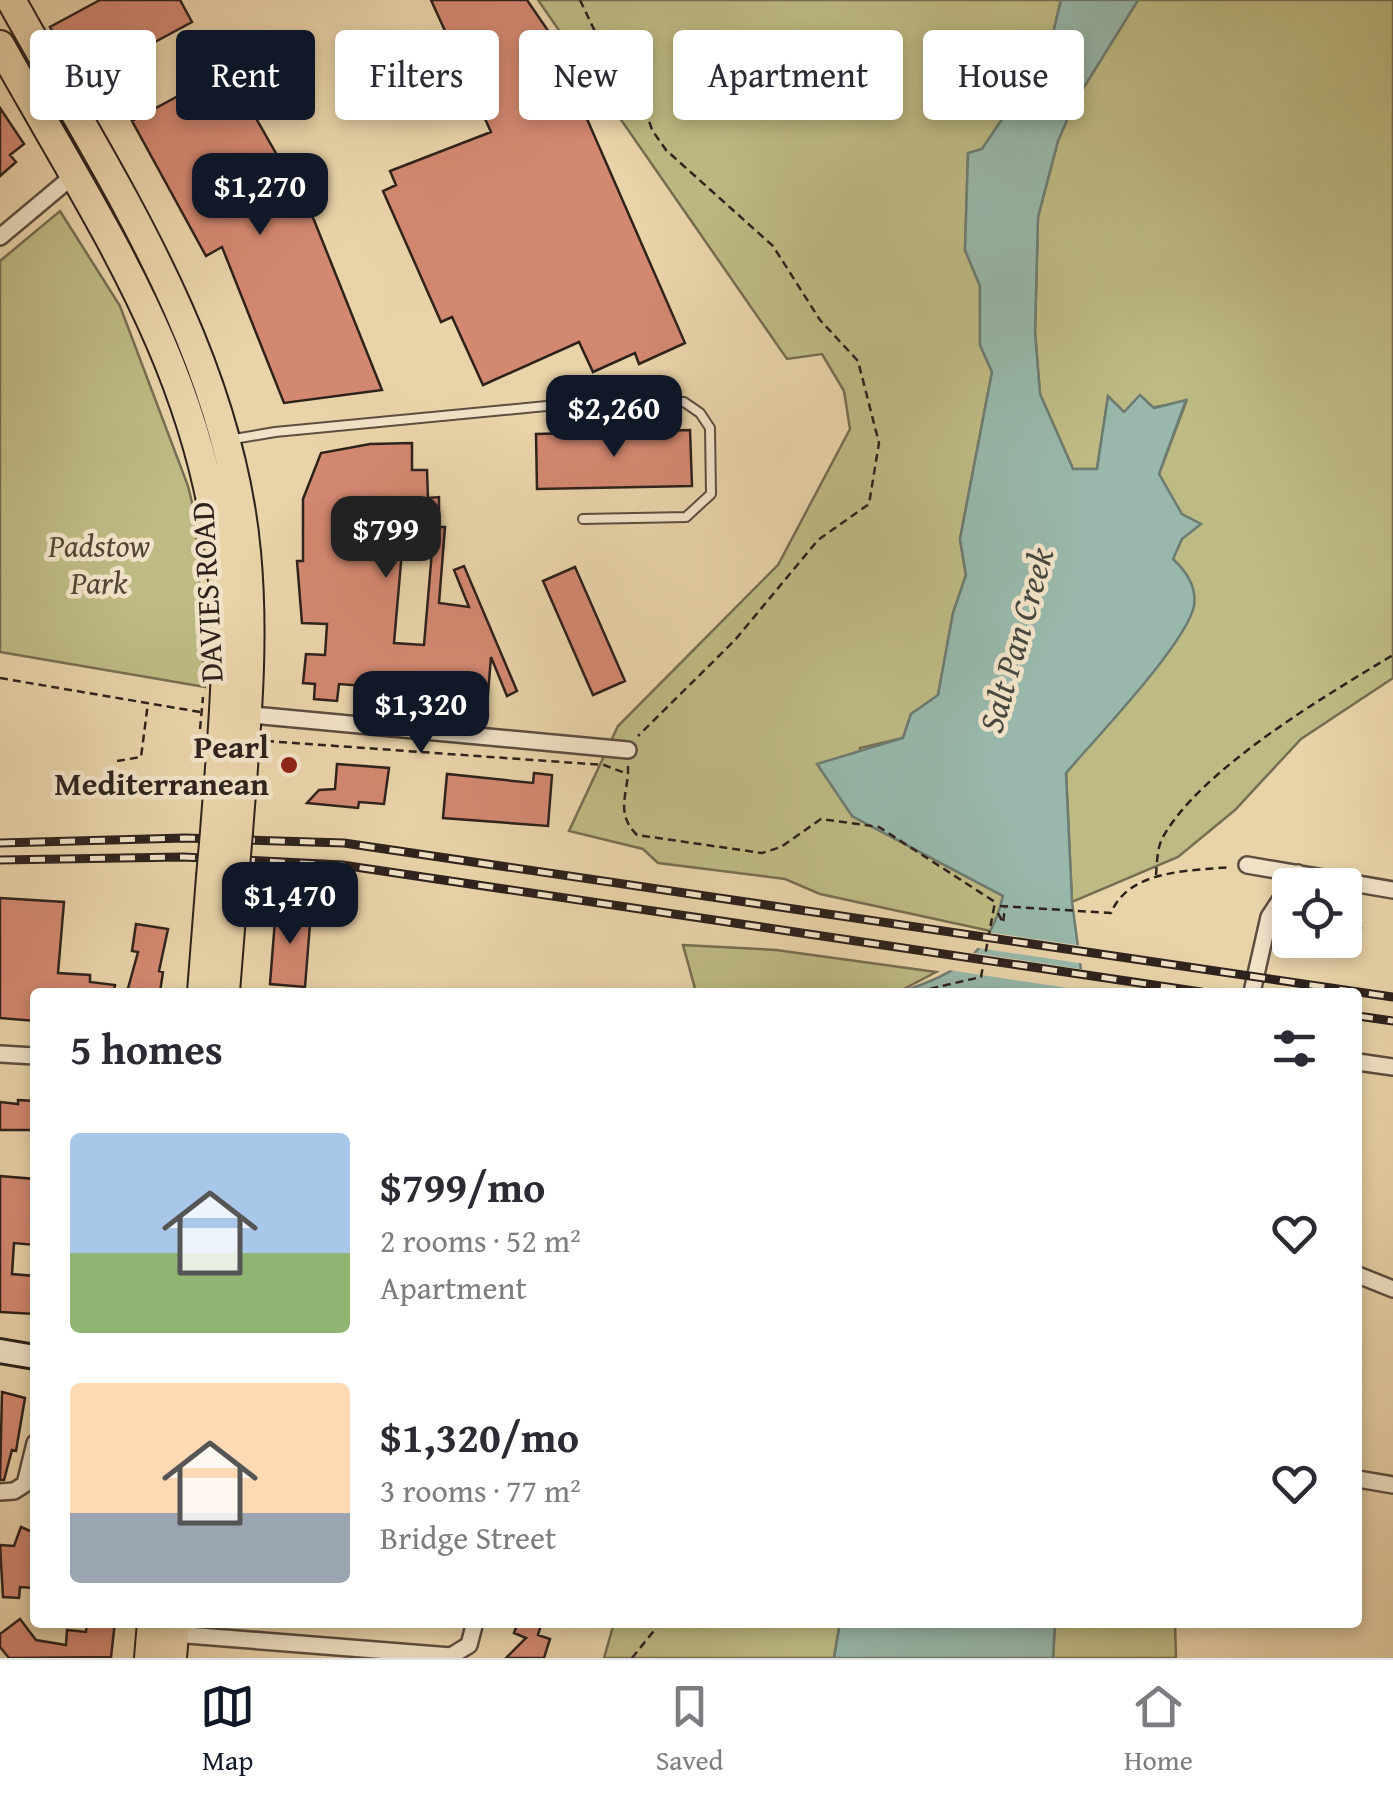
<!DOCTYPE html>
<html lang="en">
<head>
<meta charset="utf-8">
<style>
	body { margin:0; font-family:"Gentium Book Plus",serif; background:#f2f2f3; color:#2b2b33; height:100vh; display:flex; flex-direction:column; font-size:38px; white-space:nowrap }
	* { box-sizing:border-box; margin:0 }
	p { font-size:32px; color:#7c7c81 }
	.icon { flex:none; width:55px; height:55px; fill:none; stroke:currentColor; stroke-width:2; stroke-linecap:round; stroke-linejoin:round }
	.map { position:relative; flex:1; overflow:hidden }
	.details { position:absolute; left:30px; top:988px; width:1332px; height:640px; display:flex; flex-direction:column; background:#fff; border-radius:10px; box-shadow:0 5px 15px #0003 }
	.details>* { flex:none }
	.top-card { position:absolute; left:30px; top:30px; width:1335px; height:90px; display:flex; gap:20px }
	.tools { position:absolute; left:1272px; top:868px; display:grid; gap:20px }
	.tools a { display:grid; place-items:center; width:90px; height:90px; border-radius:10px; background:#fff; box-shadow:0 5px 15px #0003; font-size:50px }
	.price { position:absolute; translate:-50% -85px; padding:0 22px; border-radius:20px; background:#111827; color:#fff; font-size:32px; line-height:65px; filter:drop-shadow(0 2px 5px #0008) }
	.price::after { content:''; position:absolute; left:50%; top:60px; width:30px; height:22px; margin-left:-15px; background:inherit; clip-path:polygon(0 0,100% 0,50% 100%) }
	.price.on { background:#222; color:#fff }
	ul { padding:0; list-style:none }
	li { display:flex; align-items:center; gap:30px; height:250px; padding:0 40px }
	li span { display:grid; place-items:center; flex:none; width:280px; height:200px; border-radius:10px; color:#555 }
	li>.icon { margin-inline-start:auto }
	span .icon { width:120px; height:120px; fill:#fffc; stroke-width:1 }
	li b { font-size:42px }
	h2 { display:flex; justify-content:space-between; align-items:center; height:120px; padding:0 40px; font-size:42px }
	.chip { padding:0 35px; border-radius:10px; background:#fff; box-shadow:0 5px 15px #0003; font-size:35px; line-height:90px }
	.chip.on { background:#111827; color:#fff }
	.tab-bar { display:flex; justify-content:space-around; align-items:center; height:140px; border-top:2px solid #e1e1e2; background:#fff; font-size:28px; color:#7c7c81 }
	.tab-bar a { display:grid; justify-items:center; gap:5px }
	.tab-bar .on { color:#111827 }
	.map>svg:first-child { display:block }
</style>
</head>
<body>
<div class="map">
<svg width="1393" height="1658" viewBox="0 0 1393 1658">
	<rect width="100%" height="100%" fill="#e9d3a9"/>
	<filter id="stains"><feTurbulence type="fractalNoise" baseFrequency=".002" numOctaves="4"/><feColorMatrix values="0 0 0 0 .2 0 0 0 0 .09 0 0 0 0 .02 0 0 0 .5 -.17"/></filter>
	<radialGradient id="worn" r=".72"><stop offset=".6" stop-color="#630" stop-opacity="0"/><stop offset="1" stop-color="#630" stop-opacity=".3"/></radialGradient>
	<path fill="#beba83" stroke="#766e50" stroke-width="2.5" d="M538 0H1061L1049 50 982 149 968 154 965 250 980 286V345L992 372 960 539 966 575 953 613 938 696 911 714 903 738 860 748 852 816 1003 896 995 932 820 894 785 879 658 863 643 849 569 831 618 726 778 565 850 429 844 391 822 354 787 359Z
		M1138 0H1393V678L1301 739 1235 810 1178 857 1072 902 1066 773 1178 636 1194 605 1173 559C1188 524 1177 506 1159 474L1186 402 1124 412 1108 397 1097 469H1073L1040 394 1035 332 1038 217 1058 141 1074 103Z
		M60 211 120 306 188 486 195 515 205 687 0 652V261Z
		M683 945 776 950 936 972 898 992H696Z
		M614 1623V1622L840 1623 834 1658H604Z
		M1055 1623H1175L1176 1658H1053Z"/>
	<path fill="#97b8aa" stroke="#6d7c72" stroke-width="2.5" d="M1061 0H1138L1074 103 1058 141 1038 217 1035 332 1040 394 1073 469H1097L1108 396 1124 412 1140 395 1154 408 1186 400 1159 474 1182 514 1201 524 1182 539 1173 559C1186 571 1197 587 1194 606 1186 644 1095 739 1066 773L1072 902 1084 992H901C957 972 988 958 1003 896L852 816 817 764 903 738 911 714 938 695 953 613 966 575 960 539 992 372 980 345V286L965 250 968 153 982 149 1049 50Z
		M840 1623H1055L1053 1658H834Z"/>
	<path fill="#e9d3a9" d="M987 932 1083 946 1085 964 972 947Z
		M968 952 1086 970 1089 991 948 970Z"/>
	<path fill="#d38871" stroke="#2e221d" stroke-width="2.5" fill-rule="evenodd" d="M100 0H180L192 22 129 56 147 87 110 108 99 87 88 93 50 27Z
		M431 0H527L549 32 685 343 639 364 635 353 593 372 579 342 483 385 452 317 441 322 383 191 396 185 390 171 491 132Z
		M228 69 314 220 382 390 284 403 222 247 206 256 132 121Z
		M0 108 24 144 10 155 16 162 0 176Z
		M690 430 692 486 537 489 536 434Z
		M412 443V470H427L428 498 439 497V527H445L439 603 469 607 454 570 464 566 517 691 507 696 491 657 488 694 392 680 391 688 339 684 337 701 314 699 315 684 303 683 306 654 325 655 327 624 302 623 297 561H303V499L321 453 370 444ZM402 551H432L424 645 394 643Z
		M575 567 625 681 593 695 543 581Z
		M337 764 389 768 384 804 359 802 358 808 307 803 319 790 335 789Z
		M534 773 552 775 548 826 443 818 447 774 533 783Z
		M0 898 64 902 58 973 90 975V982L115 985 114 992H35V1021L0 1018Z
		M276 907 311 911 305 987 270 984Z
		M136 924 168 929 159 971 163 972 160 992H127L138 952 132 951Z
		M1345 926 1361 928 1358 953 1314 948 1315 940H1345Z
		M18 1100 35 1101V1130H0V1102L18 1104Z
		M0 1176 35 1179V1245L14 1243 12 1274 35 1276V1314L0 1312Z
		M2 1392 25 1398 16 1451 12 1450 4 1480H0Z
		M21 1527 35 1533 34 1588 20 1587 19 1598 3 1597 0 1545 14 1546Z
		M20 1619 36 1640 66 1645 67 1630 86 1632 87 1622H115L111 1657 9 1658 0 1647V1634Z
		M518 1622H542L538 1635 550 1639 544 1658H506L526 1638 514 1633Z"/>
	<g fill="none" stroke-linecap="round" stroke-linejoin="round">
		<g stroke="#5d4e40" stroke-width="12">
			<path id="service" d="M228 440 275 432 567 404 684 402 700 413 710 428 711 494 686 517 583 519"/>
		</g>
		<g stroke="#5d4e40" stroke-width="20">
			<path id="minor" d="M0 237 73 176
				M242 714 628 750
				M1247 865 1393 890
				M1252 992 1269 917 1298 873
				M0 1054 35 1056
				M1358 1062 1393 1067
				M1358 1275 1393 1289
				M1358 1479 1393 1485
				M0 1492 14 1491 25 1484 35 1443
				M174 1634 451 1656 469 1645 475 1622"/>
		</g>
		<g stroke="#2e221d" stroke-width="28">
			<path id="secondary" d="M0 1351 35 1357"/>
		</g>
		<g stroke="#2e221d" stroke-width="32">
			<path id="trunk" d="M11 0C108 175 227 348 246 552 255 646 245 739 238 832
				M0 45C99 223 204 370 223 581 231 665 221 749 215 832
				M202 992 211 877
				M225 992 234 878
				M149 1658 152 1622
				M172 1658 175 1622"/>
		</g>
		<path stroke="#2e221d" stroke-width="2.5" stroke-dasharray="8 5" stroke-linecap="butt" d="M580 0 601 44 635 78 652 130 666 150 773 246 820 320 858 361 879 443 869 504 818 540 735 640 638 736
			M203 614V640
			M0 678 200 712
			M200 729 203 697
			M266 741 604 765 625 773
			M117 761 141 757 148 703
			M628 766C629 793 614 812 637 835L762 853 781 847 821 819 879 827 995 902 981 977 916 992
			M1156 875C1157 863 1157 847 1163 837 1201 769 1325 696 1393 655
			M1000 906 1111 913C1129 869 1191 871 1231 867
			M998 913 1003 923 1005 908
			M632 1658 661 1622"/>
		<use href="#service" stroke="#f1e2c7" stroke-width="8"/>
		<use href="#minor" stroke="#f1e2c7" stroke-width="15"/>
		<use href="#secondary" stroke="#f1e2c7" stroke-width="22"/>
		<use href="#trunk" stroke="#e9d3a9" stroke-width="28"/>
		<g stroke="#2e221d" stroke-width="9">
			<path id="rail" d="M0 843 185 838 344 843 1393 997
				M0 860 183 857 342 865 1201 992
				M1358 1016 1393 1021"/>
		</g>
		<use href="#rail" stroke="#f1e2c7" stroke-width="5" stroke-dasharray="15" stroke-linecap="butt"/>
		<g stroke="#2e221d" stroke-width="32" stroke-linecap="butt">
			<path id="trunk-bridge" d="M211 877 215 832
				M234 878 238 832"/>
		</g>
		<use href="#trunk-bridge" stroke="#e9d3a9" stroke-width="28"/>
	</g>
	<circle fill="#8f2418" stroke="#f1e2c7" stroke-width="4" cx="289" cy="765" r="10"/>
	<g text-anchor="middle" stroke-width="9" stroke-linejoin="round" paint-order="stroke">
		<g font-size="32" font-style="italic" fill="#524836" stroke="#f1e2c7">
			<text x="99" y="557">Padstow<tspan x="99" dy="37">Park</tspan></text>
		</g>
		<g font-size="32" fill="#2e221d" stroke="#f1e2c7">
			<text transform="translate(207 592) rotate(-93)" y="11">DAVIES ROAD</text>
		</g>
		<g font-size="32" font-weight="bold" fill="#2e221d" stroke="#f1e2c7" text-anchor="end">
			<text x="269" y="758">Pearl<tspan x="269" dy="37">Mediterranean</tspan></text>
		</g>
		<g font-size="35" font-style="italic" fill="#484840" stroke="#f1e2c7">
			<text transform="translate(1016 640) rotate(-74)" y="12">Salt Pan Creek</text>
		</g>
	</g>
	<rect width="100%" height="100%" filter="url(#stains)"/>
	<rect width="100%" height="100%" fill="url(#worn)"/>
</svg>
<div class="tools">
<a><svg class="icon" aria-label="locate" viewBox="0 0 24 24"><circle cx="12" cy="12" r="6"/><path d="M12 2v4M12 18v4M2 12h4M18 12h4"/></svg></a>
</div>
<b class="price" style="left:260px;top:238px">$1,270</b>
<b class="price" style="left:614px;top:460px">$2,260</b>
<b class="price on" style="left:386px;top:581px">$799</b>
<b class="price" style="left:421px;top:756px">$1,320</b>
<b class="price" style="left:290px;top:947px">$1,470</b>
<div class="top-card">
<a class="chip">Buy</a>
<a class="chip on">Rent</a>
<a class="chip">Filters</a>
<a class="chip">New</a>
<a class="chip">Apartment</a>
<a class="chip">House</a>
</div>
<section class="details">
<h2>5 homes<svg class="icon" aria-label="filters" viewBox="0 0 24 24"><path d="M4 7h16M4 17h16"/><circle cx="9" cy="7" r="2"/><circle cx="15" cy="17" r="2"/></svg></h2>
<ul>
<li><span style="background:linear-gradient(#a9c7e8 60%,#8fb573 0)"><svg class="icon" aria-label="home" viewBox="0 0 24 24"><path d="M3 11l9-7 9 7M6 9v11h12V9"/></svg></span><div><b>$799/mo</b><p>2 rooms · 52 m²</p><p>Apartment</p></div><svg class="icon" aria-label="heart" viewBox="0 0 24 24"><path d="M12 20l-8-8c-3-5 5-10 8-4 3-6 11-1 8 4z"/></svg></li>
<li><span style="background:linear-gradient(#ffd9b3 65%,#9aa5b1 0)"><svg class="icon" aria-label="home" viewBox="0 0 24 24"><path d="M3 11l9-7 9 7M6 9v11h12V9"/></svg></span><div><b>$1,320/mo</b><p>3 rooms · 77 m²</p><p>Bridge Street</p></div><svg class="icon" aria-label="heart" viewBox="0 0 24 24"><path d="M12 20l-8-8c-3-5 5-10 8-4 3-6 11-1 8 4z"/></svg></li>
</ul>
</section>
</div>
<nav class="tab-bar">
<a class="on"><svg class="icon" aria-label="map" viewBox="0 0 24 24"><path d="M3 6l6-2 6 2 6-2v14l-6 2-6-2-6 2zM9 4v14M15 6v14"/></svg>Map</a>
<a><svg class="icon" aria-label="saved" viewBox="0 0 24 24"><path d="M7 4h10v16l-5-4-5 4z"/></svg>Saved</a>
<a><svg class="icon" aria-label="home" viewBox="0 0 24 24"><path d="M3 11l9-7 9 7M6 9v11h12V9"/></svg>Home</a>
</nav>
</body>
</html>
